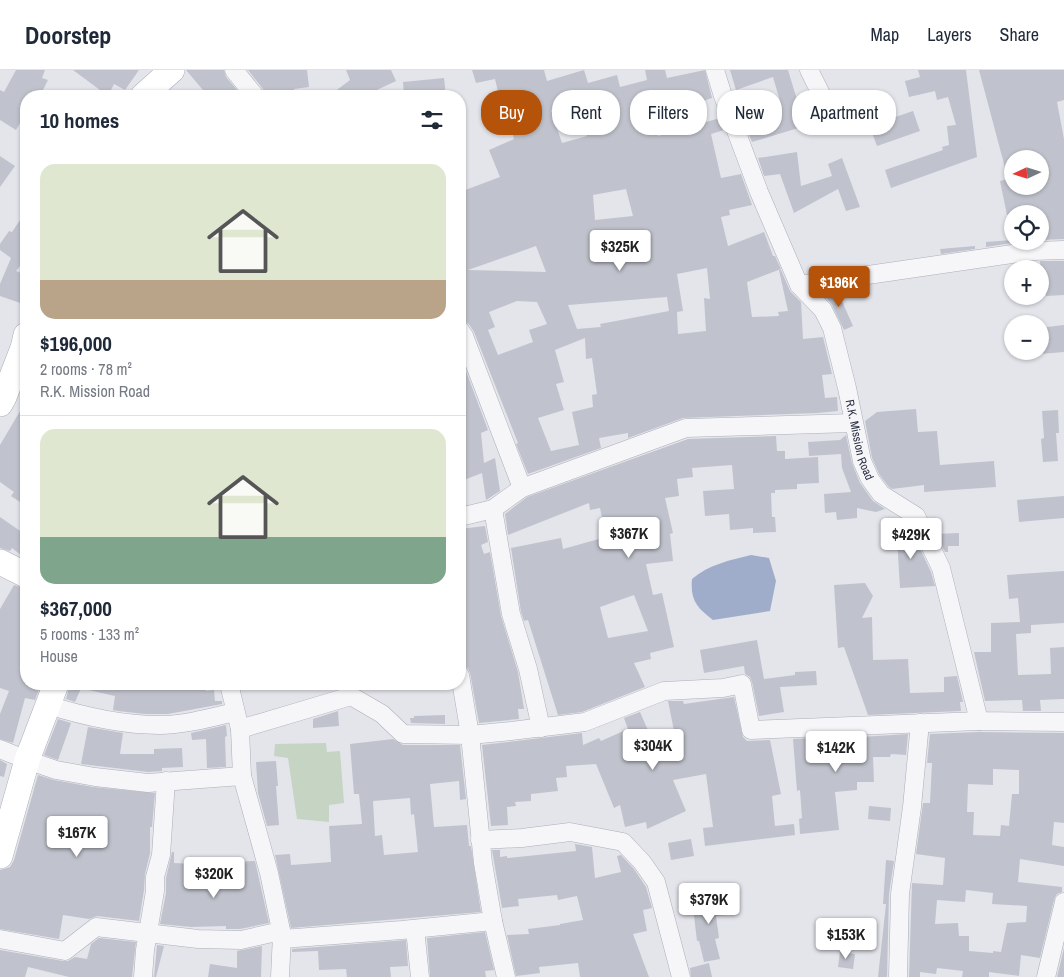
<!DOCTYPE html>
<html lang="en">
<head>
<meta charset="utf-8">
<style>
	body { margin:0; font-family:"Archivo Narrow",sans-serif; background:#f2f2f3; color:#1f2937; height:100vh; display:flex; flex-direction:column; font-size:19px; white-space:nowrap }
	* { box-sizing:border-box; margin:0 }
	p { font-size:16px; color:#747a83 }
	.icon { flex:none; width:28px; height:28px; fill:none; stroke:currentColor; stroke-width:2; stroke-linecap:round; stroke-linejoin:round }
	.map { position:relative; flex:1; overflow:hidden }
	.drawer { position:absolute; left:20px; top:20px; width:446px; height:600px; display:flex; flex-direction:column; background:#fff; border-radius:20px; box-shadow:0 1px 4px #0004 }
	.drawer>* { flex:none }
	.guide { position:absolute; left:481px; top:20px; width:475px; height:45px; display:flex; gap:10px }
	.needle { width:32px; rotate:266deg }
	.buttons { position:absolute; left:1004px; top:80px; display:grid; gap:10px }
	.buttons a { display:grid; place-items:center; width:45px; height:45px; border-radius:50%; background:#fff; box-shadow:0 1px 4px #0004; font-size:25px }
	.price { position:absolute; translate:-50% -42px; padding:0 11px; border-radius:5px; background:#fff; color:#222; font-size:16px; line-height:32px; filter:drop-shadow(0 1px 2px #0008) }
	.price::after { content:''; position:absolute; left:50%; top:30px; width:15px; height:11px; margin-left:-8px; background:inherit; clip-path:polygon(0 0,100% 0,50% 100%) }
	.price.current { background:#b45309; color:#fff }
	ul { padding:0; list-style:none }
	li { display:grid; align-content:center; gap:10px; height:265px; padding:0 20px }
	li+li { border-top:1px solid #e0e1e3 }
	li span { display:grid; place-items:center; height:155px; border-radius:15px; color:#555 }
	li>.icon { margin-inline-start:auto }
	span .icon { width:90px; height:90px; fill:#fffc; stroke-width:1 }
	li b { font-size:21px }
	h2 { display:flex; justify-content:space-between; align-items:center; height:60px; padding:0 20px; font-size:21px }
	.pill { padding:0 18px; border-radius:20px; background:#fff; box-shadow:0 1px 4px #0004; font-size:18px; line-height:45px }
	.pill.current { background:#b45309; color:#fff }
	header { display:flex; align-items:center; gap:30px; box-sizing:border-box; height:70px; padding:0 25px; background:#fff; border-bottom:1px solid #e0e1e3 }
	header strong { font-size:24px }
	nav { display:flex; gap:28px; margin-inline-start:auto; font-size:18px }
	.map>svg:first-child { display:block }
</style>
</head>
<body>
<header>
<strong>Doorstep</strong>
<nav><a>Map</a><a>Layers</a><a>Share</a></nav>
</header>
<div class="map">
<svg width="1064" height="907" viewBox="0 0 1064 907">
	<rect width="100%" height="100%" fill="#e3e5eb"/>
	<path fill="#c6d4c4" d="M326 673 327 682 340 681 344 733 329 735V752L297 749 288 688 274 686 275 674Z"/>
	<path fill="#9fadca" d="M751 485 769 488 776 511 770 541 713 550C697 538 690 530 692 509 708 495 730 490 751 485Z"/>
	<path fill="#c0c3cd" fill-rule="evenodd" d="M16 0H45L42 8 48 10 40 26H26V42L16 60 0 50V20L4 22Z
		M73 0H139L125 20 114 14 108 26Z
		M186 0H224L226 7 242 26H208Z
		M248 0H307L309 17 294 19V24L265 26 263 19Z
		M346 0H391L396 11 364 26H329L350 10Z
		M472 0H544L547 11 584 0 588 13 617 5 620 17 647 10 645 0H665L667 8 705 0 712 28 652 48 658 66 720 48 724 60 711 64 721 108 741 104 752 135 729 140 730 145 721 147 728 176 764 162 773 186H775L781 199 747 212 752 247 779 246 778 242 788 241 779 200H781L790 221 801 232 803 269 823 267 832 304 822 305 825 328 837 327 838 341 817 343 683 348 628 368V363L599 368 601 378 528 404 516 374 518 373 474 262 469 254 460 249V122L500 107 489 80 514 69 505 35H501L495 9 476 13ZM574 33 575 35 578 34 587 66 562 73 551 40ZM626 119 633 146 595 150 593 125ZM536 176 546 202 468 200ZM707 198 710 229 704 228 706 261 678 264 677 242 683 241 677 204ZM667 227 669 241 600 254 601 257 577 259 568 235ZM517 231 537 232 547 254 529 260 533 272 498 285 488 260 495 257 489 242ZM585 268 586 289 592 288 597 324 592 325 593 337 572 342 579 375 551 381 538 348 564 340 556 314 564 312 555 280Z
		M730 0H788L805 56 752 72 740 42 780 31 773 7 736 20Z
		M918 0H966L977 87 891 118 885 100 943 80 942 77 949 75 947 56 956 55 948 27 937 30 935 21 909 27 905 11 920 7Z
		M979 0H1064V30L1057 32 1064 69V169L1040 170V144L1007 145 1000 111 1008 109ZM1012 89H1040V116H1012Z
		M444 8 446 26H404L403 12Z
		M913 41 920 61 877 76 871 60 876 58 875 54Z
		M797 82 801 116 832 106 828 94 842 88 860 137 846 141 838 119 794 143 780 104 764 106 758 88Z
		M0 86 15 96 0 117Z
		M26 141V188L16 201 26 205V235L0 226V214L11 188 0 180V174L9 161 12 162Z
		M1012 170V173L986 177V172Z
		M975 176V179L941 184 940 179Z
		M1040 191H1064V225L1046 226V218L1042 219Z
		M837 220 853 256 844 260 832 235 822 222Z
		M1064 255V282L1040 284V260H1047V257Z
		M460 285 488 360 481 363 484 393 495 388 500 421 486 430 482 403 464 410 460 400Z
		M26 331V436L11 426 14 422 0 412V375Z
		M916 339 918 362 937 361 940 395 994 391 996 417 924 422V415L892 419 888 416 879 404 872 388 865 351 877 342Z
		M1058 340 1059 363H1056L1058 391 1043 392 1041 369 1044 368 1042 341Z
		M846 365 852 393 860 413 873 431 885 439 876 442 857 438V448L837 450 836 442 825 443 824 424 851 422 842 398 841 384 809 386 808 372 840 370Z
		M776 366 777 381H785V389L818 387 819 413 797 414V419L775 420V423H771L772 447H775L776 462 753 463V458L730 460 729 444 705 446 703 421 734 419 732 395 692 398 693 407 677 409 679 426 665 428 673 463 670 464 673 491 646 494 653 525 662 523 674 577 650 583 651 589 634 593 645 617 582 642 558 645 528 550 524 551 521 542 511 478 561 468 563 479 606 467 600 438 590 440 589 433 508 465 505 444 527 427 688 369ZM634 525 648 561 608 568 600 537Z
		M1064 426V448L1019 452 1017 430Z
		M0 447 26 465V489L12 478 10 481 0 478Z
		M896 451H904L908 453 931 502 935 516 900 518Z
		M485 456 488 472 481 475 484 484 490 482 501 546 518 602 524 639H518L519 649 479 653 470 603 468 598 460 595V459Z
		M959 463V476H948V482H945L936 464Z
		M1064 501V553L1031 555V563L1016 564 1018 605 1051 604 1050 578 1064 577V629L1040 630 1041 641H1023L1022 630 985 631 974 582H991V553L1020 552 1018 528 1009 529 1007 505Z
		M865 513 873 526 862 548 872 547 873 590 908 589 910 623 944 622V607L957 606 963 632H960L961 641 868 645 844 577 838 578 834 515Z
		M14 515 26 519V614H41L35 630 25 628 13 673 0 669V644L9 621 0 618V539Z
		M757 570 764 609 795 605V602L816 601 817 615 780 617 784 642 759 646 752 612 750 607 745 604 744 596 704 603 700 580Z
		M70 614H83L75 632 66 629Z
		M84 614H205L206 621 214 620 215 631H222V634L168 644H145L118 641 113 640 115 626 84 619Z
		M734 627 743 667 747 671 770 670 781 724 772 726 775 756 794 754 795 765 705 776 703 758 713 757 706 704 673 710 686 741 647 759 646 752 625 757 620 735 614 738 596 694 566 696 567 707 556 708 558 721 531 724V731L515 732 516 736 507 737 508 755 491 756 482 675 582 663 583 675 599 668 601 671 628 659 624 648 640 642 650 665 674 661 668 631H683L684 634Z
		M338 641 339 656 313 658V649Z
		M445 645V654L411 653 410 648H414V646Z
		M58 649 71 653 58 690 44 685Z
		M226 655 227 666 225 667 226 697 207 698 206 669 192 670 191 663Z
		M88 657 123 663 120 684H154V679L182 678 183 697 162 698V701L148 702 81 694Z
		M979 662 1064 663V753L1054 752 1052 775 1064 777V796L1020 789 1018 812 1062 817V822L1057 824 1054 830 1040 888 1021 885 1019 906 989 902V907H962L963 901 937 898 936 904 920 902V907H909L912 813 943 815 945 788 916 784 923 733H930L932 693H927L930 664ZM993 699 1019 700V724H1012L1009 756 1001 755 1000 766 973 765 974 742H967L968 714 993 715ZM966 820 993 823 992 834 1027 836 1026 852 1007 853 1001 882 993 881V883L969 881V866H959L958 853 935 854 937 830 965 832Z
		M908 664 906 685 891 684 890 687H873L874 712H857V720L835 722 839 760 800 764 799 749 802 748 800 720 797 721 793 669 814 668V670Z
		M393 669 403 675H460L466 729 460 730 459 711 430 714 434 757 467 755 469 776H471L481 842 291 858 275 785 290 784 291 795 331 792 329 756 362 754 359 724H354L350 674ZM410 728 411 745 414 744 418 782 384 785 382 765 375 766 373 731Z
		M0 690 7 694 4 707 0 706Z
		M276 691 278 716H276L279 755 267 756 258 723 256 692Z
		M38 705 54 710 93 717 155 723 152 757H150V783L145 804 144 820 139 851 97 846 89 849 63 845 59 869 0 859V800L10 797 14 790Z
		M869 736 891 738 890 751 868 749Z
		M691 769 694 786 671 790 668 773Z
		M575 774 592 777 595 808 621 802 617 786 621 785 634 799 646 817 652 838 643 840 647 861 633 864 649 907H580L578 893 539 897 540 903 516 906 507 865 529 864 528 859 560 855V854L583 850 577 826 558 830 557 825 518 829 519 836 502 838 492 780H500V787L507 786V788L576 781Z
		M172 782H174V793L192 794 191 815 224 813V809H232L231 792 255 791 269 853 240 859H226V856L191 857 160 854 166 823V808Z
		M886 790 894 791 889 824 887 907H878L886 834H883Z
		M713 826 714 835 732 833 734 844 716 846 719 868 715 869 720 889 704 892 699 871H697L692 829Z
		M485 862 494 900 485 901 486 907H430L427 868Z
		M99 868 136 872 132 907H69L28 897 25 907H0V880L63 891H68L75 887 87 889 91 874Z
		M406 870 408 896 390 897 391 907H347L346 899 319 900 318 881 292 882V879Z
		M157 875 164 876 156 907H154Z
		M262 876 261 907H208L210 894 237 898V881Z
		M1064 878V907H1057Z
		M840 882 855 884 853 899 838 897Z
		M709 893 712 907H691L690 898Z"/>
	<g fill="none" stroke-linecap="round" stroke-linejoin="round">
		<g stroke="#acafb9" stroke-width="19">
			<g id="street">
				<path d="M234 0 255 26"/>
				<path id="s1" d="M715 0 723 26 759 122 799 215 823 240 832 258 847 318 862 391 870 409 881 424 916 446 941 498 979 651 1064 652"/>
				<path d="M809 0 833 48"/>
				<path d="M799 215 1033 181 1064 180"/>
				<path d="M460 260 464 266 522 418"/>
				<path d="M493 439 511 544 528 599 541 658"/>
				<path d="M460 447 493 439 522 418 686 358 853 353"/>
				<path d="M460 605 470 665 483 793 493 851 506 907"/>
				<path d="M229 614 240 659 242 706 269 803 282 865 280 907"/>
				<path d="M48 635C83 646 121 655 159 655 184 655 210 648 235 642"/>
				<path d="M240 659 351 626 382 644 403 664 470 665 511 661 585 652 664 621 723 618 742 614 751 660 979 651"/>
				<path d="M0 679 27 690 56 700 95 707 148 713 242 706"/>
				<path d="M480 770 522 768 570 762 623 772 642 792 656 812 681 907"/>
				<path d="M415 859 420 907"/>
				<path d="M0 869 65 881 96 857 198 869 241 870 281 861"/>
				<path d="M282 869 402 860 493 851"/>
				<path d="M143 907 145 880 155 821V807L161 785 166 711"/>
				<path d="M898 907 900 824 912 737 920 653"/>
				<path d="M1046 907 1064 832"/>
			</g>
		</g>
		<g stroke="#acafb9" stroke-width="26">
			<path id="secondary" d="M143 26 172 0
				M0 334 4 327 23 278 26 265
				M0 492 26 505
				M0 786 27 690 56 614"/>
		</g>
		<use href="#street" stroke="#f6f6f9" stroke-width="18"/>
		<use href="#secondary" stroke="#fff" stroke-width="25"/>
	</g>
	<g text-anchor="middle" stroke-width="4.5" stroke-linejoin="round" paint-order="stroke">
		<g font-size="12" fill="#2b3043" stroke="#f3f4f8">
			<text dy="4" stroke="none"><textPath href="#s1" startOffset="401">R.K. Mission Road</textPath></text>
		</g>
	</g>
</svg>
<div class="buttons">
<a><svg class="needle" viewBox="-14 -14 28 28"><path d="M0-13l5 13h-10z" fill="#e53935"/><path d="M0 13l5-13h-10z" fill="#747a83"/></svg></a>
<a><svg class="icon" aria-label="locate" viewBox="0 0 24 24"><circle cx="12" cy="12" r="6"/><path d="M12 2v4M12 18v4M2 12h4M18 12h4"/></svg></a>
<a>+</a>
<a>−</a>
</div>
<b class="price" style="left:620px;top:202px">$325K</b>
<b class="price current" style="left:839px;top:238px">$196K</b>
<b class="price" style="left:629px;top:489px">$367K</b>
<b class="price" style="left:911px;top:490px">$429K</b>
<b class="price" style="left:653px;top:701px">$304K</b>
<b class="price" style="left:836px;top:703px">$142K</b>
<b class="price" style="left:77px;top:788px">$167K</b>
<b class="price" style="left:214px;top:829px">$320K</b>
<b class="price" style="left:709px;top:855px">$379K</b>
<b class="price" style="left:846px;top:890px">$153K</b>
<div class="guide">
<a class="pill current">Buy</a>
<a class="pill">Rent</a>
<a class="pill">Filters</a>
<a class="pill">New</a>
<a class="pill">Apartment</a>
</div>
<section class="drawer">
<h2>10 homes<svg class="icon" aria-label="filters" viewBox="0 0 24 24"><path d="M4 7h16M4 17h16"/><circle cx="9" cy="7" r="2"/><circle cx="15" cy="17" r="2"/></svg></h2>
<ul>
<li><span style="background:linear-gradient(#dfe7d0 75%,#b9a48a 0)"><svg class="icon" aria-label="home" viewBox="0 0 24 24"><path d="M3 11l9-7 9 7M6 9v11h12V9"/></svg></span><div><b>$196,000</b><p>2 rooms · 78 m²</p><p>R.K. Mission Road</p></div></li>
<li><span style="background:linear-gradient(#dfe7d0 70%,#7fa58c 0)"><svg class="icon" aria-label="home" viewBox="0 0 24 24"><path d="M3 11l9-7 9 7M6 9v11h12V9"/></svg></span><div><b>$367,000</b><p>5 rooms · 133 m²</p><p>House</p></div></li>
</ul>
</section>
</div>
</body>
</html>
